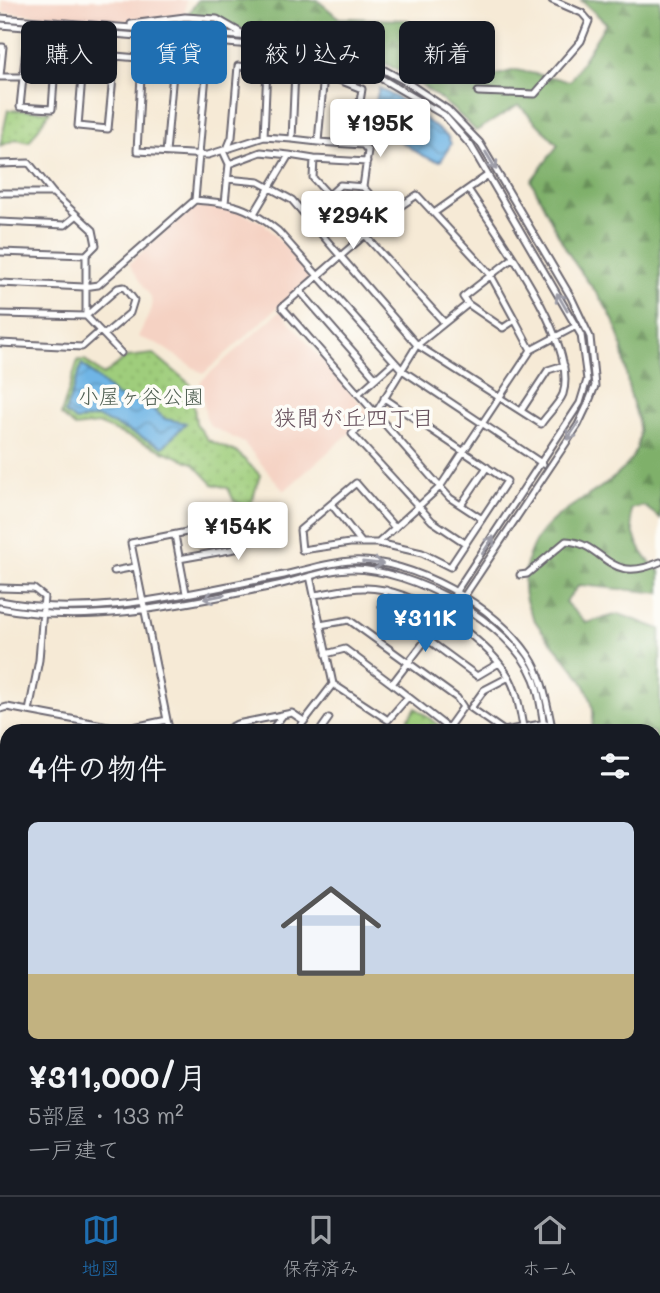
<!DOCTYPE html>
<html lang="ja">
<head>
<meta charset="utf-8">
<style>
	body { margin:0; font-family:Mali,"Klee One",sans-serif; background:#242831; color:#f1f3f6; height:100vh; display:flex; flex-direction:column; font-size:26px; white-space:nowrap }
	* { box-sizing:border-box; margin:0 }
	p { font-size:23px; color:#9ea1a6 }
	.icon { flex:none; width:38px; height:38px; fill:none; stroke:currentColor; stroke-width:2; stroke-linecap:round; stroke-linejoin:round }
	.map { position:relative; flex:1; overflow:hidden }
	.drawer { position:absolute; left:0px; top:724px; width:662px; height:471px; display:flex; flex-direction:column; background:#171b24; border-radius:21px 21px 0 0; box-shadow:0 4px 10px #0003 }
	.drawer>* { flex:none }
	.guide { position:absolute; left:21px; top:21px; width:620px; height:63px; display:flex; gap:14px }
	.price { position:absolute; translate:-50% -60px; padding:0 16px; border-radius:7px; background:#fff; color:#222; font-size:23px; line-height:46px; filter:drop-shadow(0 2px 4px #0008) }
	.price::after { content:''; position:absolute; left:50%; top:42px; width:21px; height:16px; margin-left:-10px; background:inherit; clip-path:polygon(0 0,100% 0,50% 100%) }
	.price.current { background:#1f6fb2; color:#fff }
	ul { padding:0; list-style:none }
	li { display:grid; align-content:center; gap:14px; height:371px; padding:0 28px }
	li+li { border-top:2px solid #363941 }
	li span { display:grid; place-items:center; height:217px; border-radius:10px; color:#555 }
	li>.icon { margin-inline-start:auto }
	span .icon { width:126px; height:126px; fill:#fffc; stroke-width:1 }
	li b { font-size:30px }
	h2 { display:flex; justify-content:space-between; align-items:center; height:84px; padding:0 28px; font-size:30px }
	.chip { padding:0 24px; border-radius:10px; background:#171b24; box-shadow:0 4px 10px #0003; font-size:24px; line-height:63px }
	.chip.current { background:#1f6fb2; color:#fff }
	.menu { display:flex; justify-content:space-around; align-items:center; height:98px; border-top:2px solid #363941; background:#171b24; font-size:19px; color:#9ea1a6 }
	.menu a { display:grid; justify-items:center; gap:4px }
	.menu .current { color:#1f6fb2 }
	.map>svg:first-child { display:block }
</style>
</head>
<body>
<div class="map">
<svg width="660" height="1195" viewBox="0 0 660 1195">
	<defs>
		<pattern id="forest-firs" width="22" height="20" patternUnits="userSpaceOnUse" patternTransform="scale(1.75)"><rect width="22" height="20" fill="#7fb06b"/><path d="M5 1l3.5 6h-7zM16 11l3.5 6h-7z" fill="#688f59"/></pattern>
		<pattern id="park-dots" width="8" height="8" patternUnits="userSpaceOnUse" patternTransform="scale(1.75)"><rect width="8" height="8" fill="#9fcd7b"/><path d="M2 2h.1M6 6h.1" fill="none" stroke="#89b06b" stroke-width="1.8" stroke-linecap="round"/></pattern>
		<pattern id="water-waves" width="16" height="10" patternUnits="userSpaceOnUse" patternTransform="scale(1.75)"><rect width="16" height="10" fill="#6fb5e5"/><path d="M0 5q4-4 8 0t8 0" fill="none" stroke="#5b93bb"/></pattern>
	</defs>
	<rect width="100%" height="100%" fill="#fdfcf7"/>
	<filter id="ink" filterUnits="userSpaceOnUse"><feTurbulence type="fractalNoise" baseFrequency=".0143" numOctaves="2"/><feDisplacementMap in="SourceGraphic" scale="14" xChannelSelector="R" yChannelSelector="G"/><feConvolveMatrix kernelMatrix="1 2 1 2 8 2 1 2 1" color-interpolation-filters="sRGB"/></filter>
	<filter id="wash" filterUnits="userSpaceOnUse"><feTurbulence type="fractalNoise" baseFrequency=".00686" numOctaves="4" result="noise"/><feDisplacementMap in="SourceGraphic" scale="28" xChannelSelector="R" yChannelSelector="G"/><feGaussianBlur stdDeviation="1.57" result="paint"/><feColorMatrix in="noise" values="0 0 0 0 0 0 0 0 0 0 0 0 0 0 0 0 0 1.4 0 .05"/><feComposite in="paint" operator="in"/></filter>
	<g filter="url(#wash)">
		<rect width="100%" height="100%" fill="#f6ead6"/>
		<path fill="#f5d2c3" d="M2 0H186L185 14 129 21 3 13Z
			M192 206 232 209 264 223 312 277 203 374 158 344 138 337 152 308 151 297 129 264Z
			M280 311 370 415 284 491 244 443 210 426 206 417 200 382Z"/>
		<path fill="url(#forest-firs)" stroke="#506953" stroke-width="2" d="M198 0H317L339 18 408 20 481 79 516 70 570 81 606 23 581 0H660V518L644 506 631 509C630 533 640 557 660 571V593L579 585 565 602 586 623 619 614 660 629V858L654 855V732L592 731C592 725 594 717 593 710 587 661 521 633 524 582 527 535 551 519 586 497 603 486 629 470 636 450 644 430 636 414 630 394 625 374 625 351 618 332 609 306 591 287 576 265 558 239 546 208 531 181L558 145 519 105 476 131C439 92 370 47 316 37 274 29 230 29 188 26L189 13Z"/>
		<path fill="url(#park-dots)" stroke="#60785b" stroke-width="2" d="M8 110 50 111 29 142 17 139 0 146Z
			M154 354 191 385 196 423 208 440 238 453 260 475 250 508 234 501 228 488 213 484 193 463 98 424 75 427 61 415 78 360H85L103 375 127 357Z
			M416 708 446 731H447H399Z
			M0 803 7 804V927L0 928Z"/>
		<path fill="url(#water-waves)" stroke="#486c90" stroke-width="2" d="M379 88 399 99 448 137 451 144 441 161C423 161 394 135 377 125L373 112Z
			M82 364 116 396 148 404 165 419 186 423 163 447 97 417 76 421 65 413Z"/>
	</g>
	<g filter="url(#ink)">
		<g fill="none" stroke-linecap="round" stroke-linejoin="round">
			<g stroke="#6c6871" stroke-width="9">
				<path id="minor" d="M0 18 317 42 359 56 408 83 447 109 480 143 571 297 590 337 595 386 587 406 578 425 463 598 454 603 392 684 345 649 326 654
					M131 24 185 17 217 19 243 34
					M0 25 314 50 353 62 444 115 471 146 581 335 587 380 580 403 455 593 454 603
					M86 27 78 126 108 129 115 56
					M0 47H3L0 76
					M26 48 56 51 52 109 20 107Z
					M56 51 174 61 166 153
					M142 57 137 151 208 155 227 149 232 137 238 66 324 74
					M267 67 264 137 292 139 295 70
					M324 74 362 89 359 108 363 145 318 142Z
					M0 77H23
					M478 92 535 94 581 41 589 21 582 13 552 0
					M292 139 318 142
					M363 145 368 151 363 187
					M227 149 264 137
					M223 151 229 164 225 203
					M314 159 367 162
					M0 164 29 163 53 193 93 230 96 245 86 255V316L121 353
					M229 164 261 152 289 155
					M488 175 468 189C496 232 579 343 563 394 559 404 547 415 541 424L417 345 468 304 503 328 515 320 531 350
					M227 179 259 182 292 200 417 345 375 414 352 434 432 521 465 543
					M0 193H53
					M329 195 340 185 363 187 388 214
					M195 200 209 40
					M255 212 289 155 314 159 313 178 443 321
					M434 213 468 189
					M0 222 65 225 76 216
					M0 252 86 255
					M0 283 84 287 98 285 195 200C233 203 248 206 278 231L402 370 543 464
					M300 291 376 378
					M468 304 463 297 513 258
					M0 314 86 316 118 288 124 287 134 300 130 313 104 335
					M0 343 82 347 100 331
					M358 394 394 362
					M521 411 548 370 564 365
					M331 504 362 543
					M461 505 487 467
					M482 519 450 498 440 487 282 307 389 214 417 195 490 274 515 320
					M395 528 356 483 300 530 302 550 350 543H378L440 487 531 350 576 326
					M175 535 186 593
					M378 543 422 553 450 567 507 481 384 398
					M179 559 235 549 249 536 246 520
					M114 571 135 567
					M520 575 527 574 566 541C606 543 606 586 660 562
					M0 588 34 589 44 597 39 660 29 711
					M386 590 382 606 477 676 499 663
					M314 595C330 593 347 588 363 588 410 586 483 635 507 674 518 691 520 712 524 732
					M0 601C96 620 190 592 284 575 306 570 330 562 352 561 412 558 496 606 529 656 544 678 547 706 553 732
					M0 608C92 626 183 604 273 586 298 581 326 569 351 569 411 568 511 622 534 679 540 695 542 715 545 732
					M320 625 349 620 457 698 463 707 448 728 392 684
					M509 677 484 690 471 708 504 731 546 723
					M333 684 388 720 408 697
					M0 709 7 707 124 729 167 720 131 543 253 519
					M167 720 170 732
					M222 732 237 724 292 713 304 721
					M270 732 283 715
					M296 732 333 684 310 576
					M319 732 329 718
					M654 892 660 896
					M654 939 656 934 660 935
					M654 1021 660 996
					M654 1101 660 1103
					M654 1130 660 1132
					M0 1145H7
					M660 1157V1166
					M0 1175H7
					M83 1188 89 1195
					M121 1188 127 1195
					M153 1188 160 1195
					M235 1188 240 1195
					M304 1188 309 1195
					M411 1188 413 1195
					M541 1188 565 1195
					M630 1188 651 1195
					M46 1195 54 1188
					M202 1195 209 1188
					M427 1195 428 1188
					M452 1195 454 1188
					M458 1195 459 1188
					M481 1195 482 1188
					M595 1195 597 1188"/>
			</g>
			<g stroke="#6c6871" stroke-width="10">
				<path id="major" d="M0 1021 7 1020
					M0 1034 7 1033
					M0 1039 7 1038
					M325 1188 330 1195
					M332 1188 337 1195
					M341 1188 346 1195
					M347 1188 352 1195"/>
			</g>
			<use href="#minor" stroke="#fff" stroke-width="5"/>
			<use href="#major" stroke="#fff" stroke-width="7"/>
		</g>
		<defs><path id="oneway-shaft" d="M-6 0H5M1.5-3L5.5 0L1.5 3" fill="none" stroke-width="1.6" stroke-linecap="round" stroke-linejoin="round" transform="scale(1.75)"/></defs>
		<g stroke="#9c9ca7">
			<use href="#oneway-shaft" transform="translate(491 161) rotate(59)"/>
			<use href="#oneway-shaft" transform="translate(562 302) rotate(-120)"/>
			<use href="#oneway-shaft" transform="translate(573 431) rotate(123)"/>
			<use href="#oneway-shaft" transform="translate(488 545) rotate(-57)"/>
			<use href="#oneway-shaft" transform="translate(373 563) rotate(6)"/>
			<use href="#oneway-shaft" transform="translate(214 597) rotate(169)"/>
		</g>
	</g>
	<g text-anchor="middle" stroke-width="7" stroke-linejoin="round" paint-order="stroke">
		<g font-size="21" fill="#4e5e51" stroke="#fdfcf7">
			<text x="141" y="404">小屋ヶ谷公園</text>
		</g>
		<g font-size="23" fill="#634d59" stroke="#fdfcf7">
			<text x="354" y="426">狭間が丘四丁目</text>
		</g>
	</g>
</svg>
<b class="price" style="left:380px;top:159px">¥195K</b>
<b class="price" style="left:353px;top:251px">¥294K</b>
<b class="price" style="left:238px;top:562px">¥154K</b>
<b class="price current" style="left:425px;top:654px">¥311K</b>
<div class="guide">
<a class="chip">購入</a>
<a class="chip current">賃貸</a>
<a class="chip">絞り込み</a>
<a class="chip">新着</a>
</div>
<section class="drawer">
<h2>4件の物件<svg class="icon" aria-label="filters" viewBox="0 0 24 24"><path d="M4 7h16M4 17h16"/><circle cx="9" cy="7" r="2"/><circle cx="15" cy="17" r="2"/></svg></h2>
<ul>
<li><span style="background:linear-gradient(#c9d6e8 70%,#c2b280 0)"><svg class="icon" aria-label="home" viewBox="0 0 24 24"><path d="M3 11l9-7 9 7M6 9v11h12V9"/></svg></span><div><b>¥311,000/月</b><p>5部屋 · 133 m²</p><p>一戸建て</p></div></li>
</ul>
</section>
</div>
<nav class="menu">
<a class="current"><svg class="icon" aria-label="map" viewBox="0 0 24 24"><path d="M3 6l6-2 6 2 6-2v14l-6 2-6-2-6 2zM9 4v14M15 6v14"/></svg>地図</a>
<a><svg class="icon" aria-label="saved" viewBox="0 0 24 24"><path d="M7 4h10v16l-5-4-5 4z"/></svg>保存済み</a>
<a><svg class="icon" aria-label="home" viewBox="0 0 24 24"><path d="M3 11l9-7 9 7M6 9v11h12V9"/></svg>ホーム</a>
</nav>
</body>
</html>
